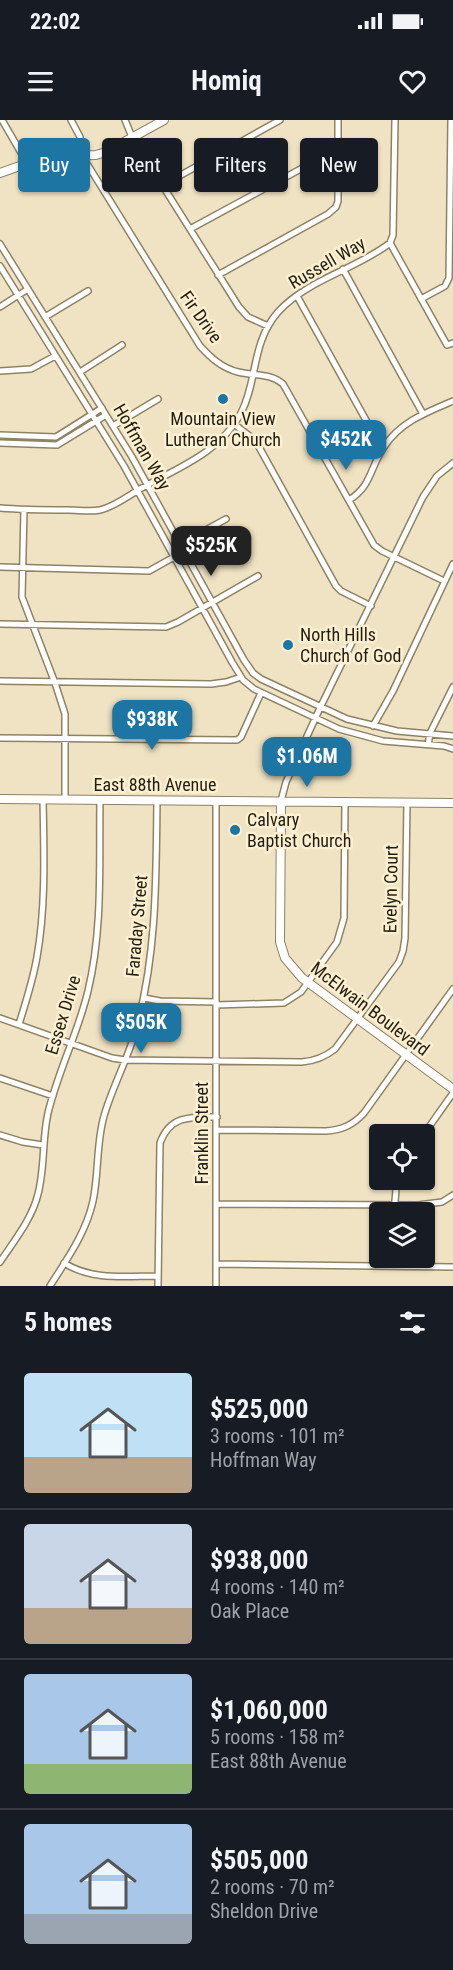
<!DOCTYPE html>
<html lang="en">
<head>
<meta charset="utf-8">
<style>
	body { margin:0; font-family:"Roboto Condensed",sans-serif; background:#20242c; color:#f1f3f6; height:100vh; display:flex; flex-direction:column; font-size:22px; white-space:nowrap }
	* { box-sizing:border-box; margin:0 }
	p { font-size:20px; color:#9ea1a6 }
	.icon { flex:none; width:33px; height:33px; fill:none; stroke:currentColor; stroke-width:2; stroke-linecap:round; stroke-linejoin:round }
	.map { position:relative; height:1166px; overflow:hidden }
	.side { display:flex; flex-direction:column; background:#171b24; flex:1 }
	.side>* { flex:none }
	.hud { position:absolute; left:18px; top:18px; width:417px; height:54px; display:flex; gap:12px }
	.tools { position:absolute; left:369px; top:1004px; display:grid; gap:12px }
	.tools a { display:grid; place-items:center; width:66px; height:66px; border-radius:6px; background:#171b24; box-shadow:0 2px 4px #0004; font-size:30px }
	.price { position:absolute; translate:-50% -51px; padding:0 14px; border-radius:12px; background:#1d75a4; color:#fff; font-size:20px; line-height:39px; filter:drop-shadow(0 2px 3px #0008) }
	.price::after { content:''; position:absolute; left:50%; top:36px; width:18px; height:14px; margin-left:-9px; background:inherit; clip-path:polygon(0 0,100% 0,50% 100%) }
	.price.current { background:#222; color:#fff }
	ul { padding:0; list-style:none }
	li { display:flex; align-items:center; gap:18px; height:150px; padding:0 24px }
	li+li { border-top:2px solid #363941 }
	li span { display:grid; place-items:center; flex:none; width:168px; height:120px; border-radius:6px; color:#555 }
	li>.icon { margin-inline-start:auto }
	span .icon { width:72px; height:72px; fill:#fffc; stroke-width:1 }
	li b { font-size:26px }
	h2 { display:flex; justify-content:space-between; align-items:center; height:72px; padding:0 24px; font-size:26px }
	.chip { padding:0 21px; border-radius:6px; background:#171b24; box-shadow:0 2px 4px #0004; font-size:21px; line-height:54px }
	.chip.current { background:#1d75a4; color:#fff }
	.status { display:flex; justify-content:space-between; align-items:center; height:42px; padding:0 30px; background:#171b24; direction:ltr }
	.status svg { height:16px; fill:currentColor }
	header { display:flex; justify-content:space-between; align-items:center; height:78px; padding:0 24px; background:#171b24; font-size:27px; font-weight:700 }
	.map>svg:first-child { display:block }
</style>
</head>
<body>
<div class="status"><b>22:02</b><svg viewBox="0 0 49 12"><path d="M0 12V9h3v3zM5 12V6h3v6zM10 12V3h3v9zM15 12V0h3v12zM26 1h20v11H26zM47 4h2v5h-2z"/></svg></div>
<header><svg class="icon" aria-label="menu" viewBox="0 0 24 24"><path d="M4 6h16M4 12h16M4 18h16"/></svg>Homiq<svg class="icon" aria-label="heart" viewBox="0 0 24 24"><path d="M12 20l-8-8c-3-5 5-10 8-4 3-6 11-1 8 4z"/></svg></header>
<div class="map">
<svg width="453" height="1166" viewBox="0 0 453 1166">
	<rect width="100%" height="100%" fill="#f0e3c3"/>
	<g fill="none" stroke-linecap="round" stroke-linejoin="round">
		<g stroke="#8e8265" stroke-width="8">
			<path id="street" d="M2 0 27 43
				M71 0 80 17 81 34 200 226C211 238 222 248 238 252 254 256 271 253 283 264L374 425 382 431 444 461
				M125 0 132 17 239 187 248 197 268 206
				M163 65 280 0
				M190 109 308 45 321 40 338 39
				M390 123 447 225 453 223
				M0 124 132 337 244 540 253 553 261 559 347 599 397 611 453 616
				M0 146 124 346 232 542 243 560 254 569 339 609 383 621 444 626 453 629
				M343 149 423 294
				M218 155 328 94 336 87 338 81V0
				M297 176 382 329
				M421 179 445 166 449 158 451 0
				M0 187 28 169
				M45 197 88 171
				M0 251 31 249 55 236
				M80 252 122 225
				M234 304 252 318 259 327 336 466 341 471 371 486
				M113 306 158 279
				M0 315 56 317 102 288
				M0 323 57 325 106 295
				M349 380C372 366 370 347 384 327 400 302 427 292 453 281
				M0 388C23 390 45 390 68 390 78 390 90 392 100 390 114 387 128 376 140 369 177 348 220 333 241 293 258 260 251 223 278 192 308 159 357 149 390 123L393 115 395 0
				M24 390 22 477 55 563 65 594V679
				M180 424 226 399
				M0 447 149 451 174 437
				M0 504 166 507 178 502 258 456
				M0 561 211 564 226 562 241 557
				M373 606 393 571 453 444
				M0 618 237 620 241 617 261 573
				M428 625 430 613 453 567
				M281 681 286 662 320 588 423 377 437 356 453 343
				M144 878 160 881 216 882
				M216 885 284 883 301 872 337 822 344 798 345 681
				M0 898 112 938 125 940 302 942C315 941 325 937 335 929L399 842 403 831 405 818 407 682
				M19 904C26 882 33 860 37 837 46 786 44 732 43 679
				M0 958 53 976
				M217 1010 326 1011C342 1010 353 1005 364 993L453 869
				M424 1014 453 973
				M0 1015 23 1022 43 1025
				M217 1084 418 1085 442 1082 453 1075
				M394 1092 397 1059
				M0 1142C14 1121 32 1099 38 1074 45 1048 42 1019 48 993 58 951 78 913 88 871 103 809 99 744 100 680
				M64 1143C93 1161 126 1156 158 1156
				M216 1144 453 1147
				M394 1146V1137
				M50 1166C67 1139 86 1113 93 1081 99 1053 96 1024 104 996 113 965 129 937 137 906 157 831 156 757 157 680
				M158 1166 160 1023C170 995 191 997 217 997
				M216 1166V681"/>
		</g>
		<g stroke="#8e8265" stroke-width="10">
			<path id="secondary" d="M0 53 48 36 96 35 106 32 164 0
				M0 679 453 683
				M281 681 280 822 285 838 302 858 453 969"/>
		</g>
		<use href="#street" stroke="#fff" stroke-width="5"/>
		<use href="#secondary" stroke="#fff" stroke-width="8"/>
	</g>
	<g fill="#1d75a4" stroke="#fdf0d0" stroke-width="2">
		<circle cx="223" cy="279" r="6"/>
		<circle cx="288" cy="525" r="6"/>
		<circle cx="235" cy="710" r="6"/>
	</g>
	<g text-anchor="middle" stroke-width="5" stroke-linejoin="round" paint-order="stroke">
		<g font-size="18" fill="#221d12" stroke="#fdf0d0">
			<text transform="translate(327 143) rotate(-30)" y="6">Russell Way</text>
			<text transform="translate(201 197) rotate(55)" y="6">Fir Drive</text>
			<text transform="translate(142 327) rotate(60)" y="6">Hoffman Way</text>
			<text x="155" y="671">East 88th Avenue</text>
			<text transform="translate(391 769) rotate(-89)" y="6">Evelyn Court</text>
			<text transform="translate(137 806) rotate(-85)" y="6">Faraday Street</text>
			<text transform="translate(370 889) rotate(37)" y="6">McElwain Boulevard</text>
			<text transform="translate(63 895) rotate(-73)" y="6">Essex Drive</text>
			<text transform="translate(202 1013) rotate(-90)" y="6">Franklin Street</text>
		</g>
		<g font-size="18" fill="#221d12" stroke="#fdf0d0" text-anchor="start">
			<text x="223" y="305" text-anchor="middle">Mountain View<tspan x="223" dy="21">Lutheran Church</tspan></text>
			<text x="300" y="521">North Hills<tspan x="300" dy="21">Church of God</tspan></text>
			<text x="247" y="706">Calvary<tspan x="247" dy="21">Baptist Church</tspan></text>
		</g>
	</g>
</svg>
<div class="tools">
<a><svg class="icon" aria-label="locate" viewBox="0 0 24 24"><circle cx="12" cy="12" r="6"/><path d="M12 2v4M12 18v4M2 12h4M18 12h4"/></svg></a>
<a><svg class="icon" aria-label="layers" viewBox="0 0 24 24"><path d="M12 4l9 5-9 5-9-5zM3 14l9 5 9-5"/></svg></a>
</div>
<b class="price" style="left:346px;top:351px">$452K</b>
<b class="price current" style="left:211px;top:457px">$525K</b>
<b class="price" style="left:152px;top:631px">$938K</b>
<b class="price" style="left:307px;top:668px">$1.06M</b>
<b class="price" style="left:141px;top:934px">$505K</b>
<div class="hud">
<a class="chip current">Buy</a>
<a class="chip">Rent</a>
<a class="chip">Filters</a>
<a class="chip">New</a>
</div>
</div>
<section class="side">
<h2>5 homes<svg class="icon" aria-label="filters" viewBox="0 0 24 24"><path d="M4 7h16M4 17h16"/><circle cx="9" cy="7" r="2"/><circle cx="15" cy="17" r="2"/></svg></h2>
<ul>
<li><span style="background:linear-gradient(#bfe0f5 70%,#b9a48a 0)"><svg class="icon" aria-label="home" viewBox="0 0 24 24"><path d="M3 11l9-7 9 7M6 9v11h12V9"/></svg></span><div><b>$525,000</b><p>3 rooms · 101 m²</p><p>Hoffman Way</p></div></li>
<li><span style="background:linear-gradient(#c9d6e8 70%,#b9a48a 0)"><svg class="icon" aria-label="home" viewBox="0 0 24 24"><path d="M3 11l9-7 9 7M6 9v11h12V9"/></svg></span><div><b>$938,000</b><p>4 rooms · 140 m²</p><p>Oak Place</p></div></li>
<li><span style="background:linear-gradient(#a9c7e8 75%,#8fb573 0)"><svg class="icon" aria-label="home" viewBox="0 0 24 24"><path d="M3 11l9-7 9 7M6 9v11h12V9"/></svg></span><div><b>$1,060,000</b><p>5 rooms · 158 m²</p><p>East 88th Avenue</p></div></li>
<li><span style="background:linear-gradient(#a9c7e8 75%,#9aa5b1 0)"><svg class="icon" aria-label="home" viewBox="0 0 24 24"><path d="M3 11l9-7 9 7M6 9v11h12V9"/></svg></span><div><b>$505,000</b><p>2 rooms · 70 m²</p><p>Sheldon Drive</p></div></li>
</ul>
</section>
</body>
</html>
